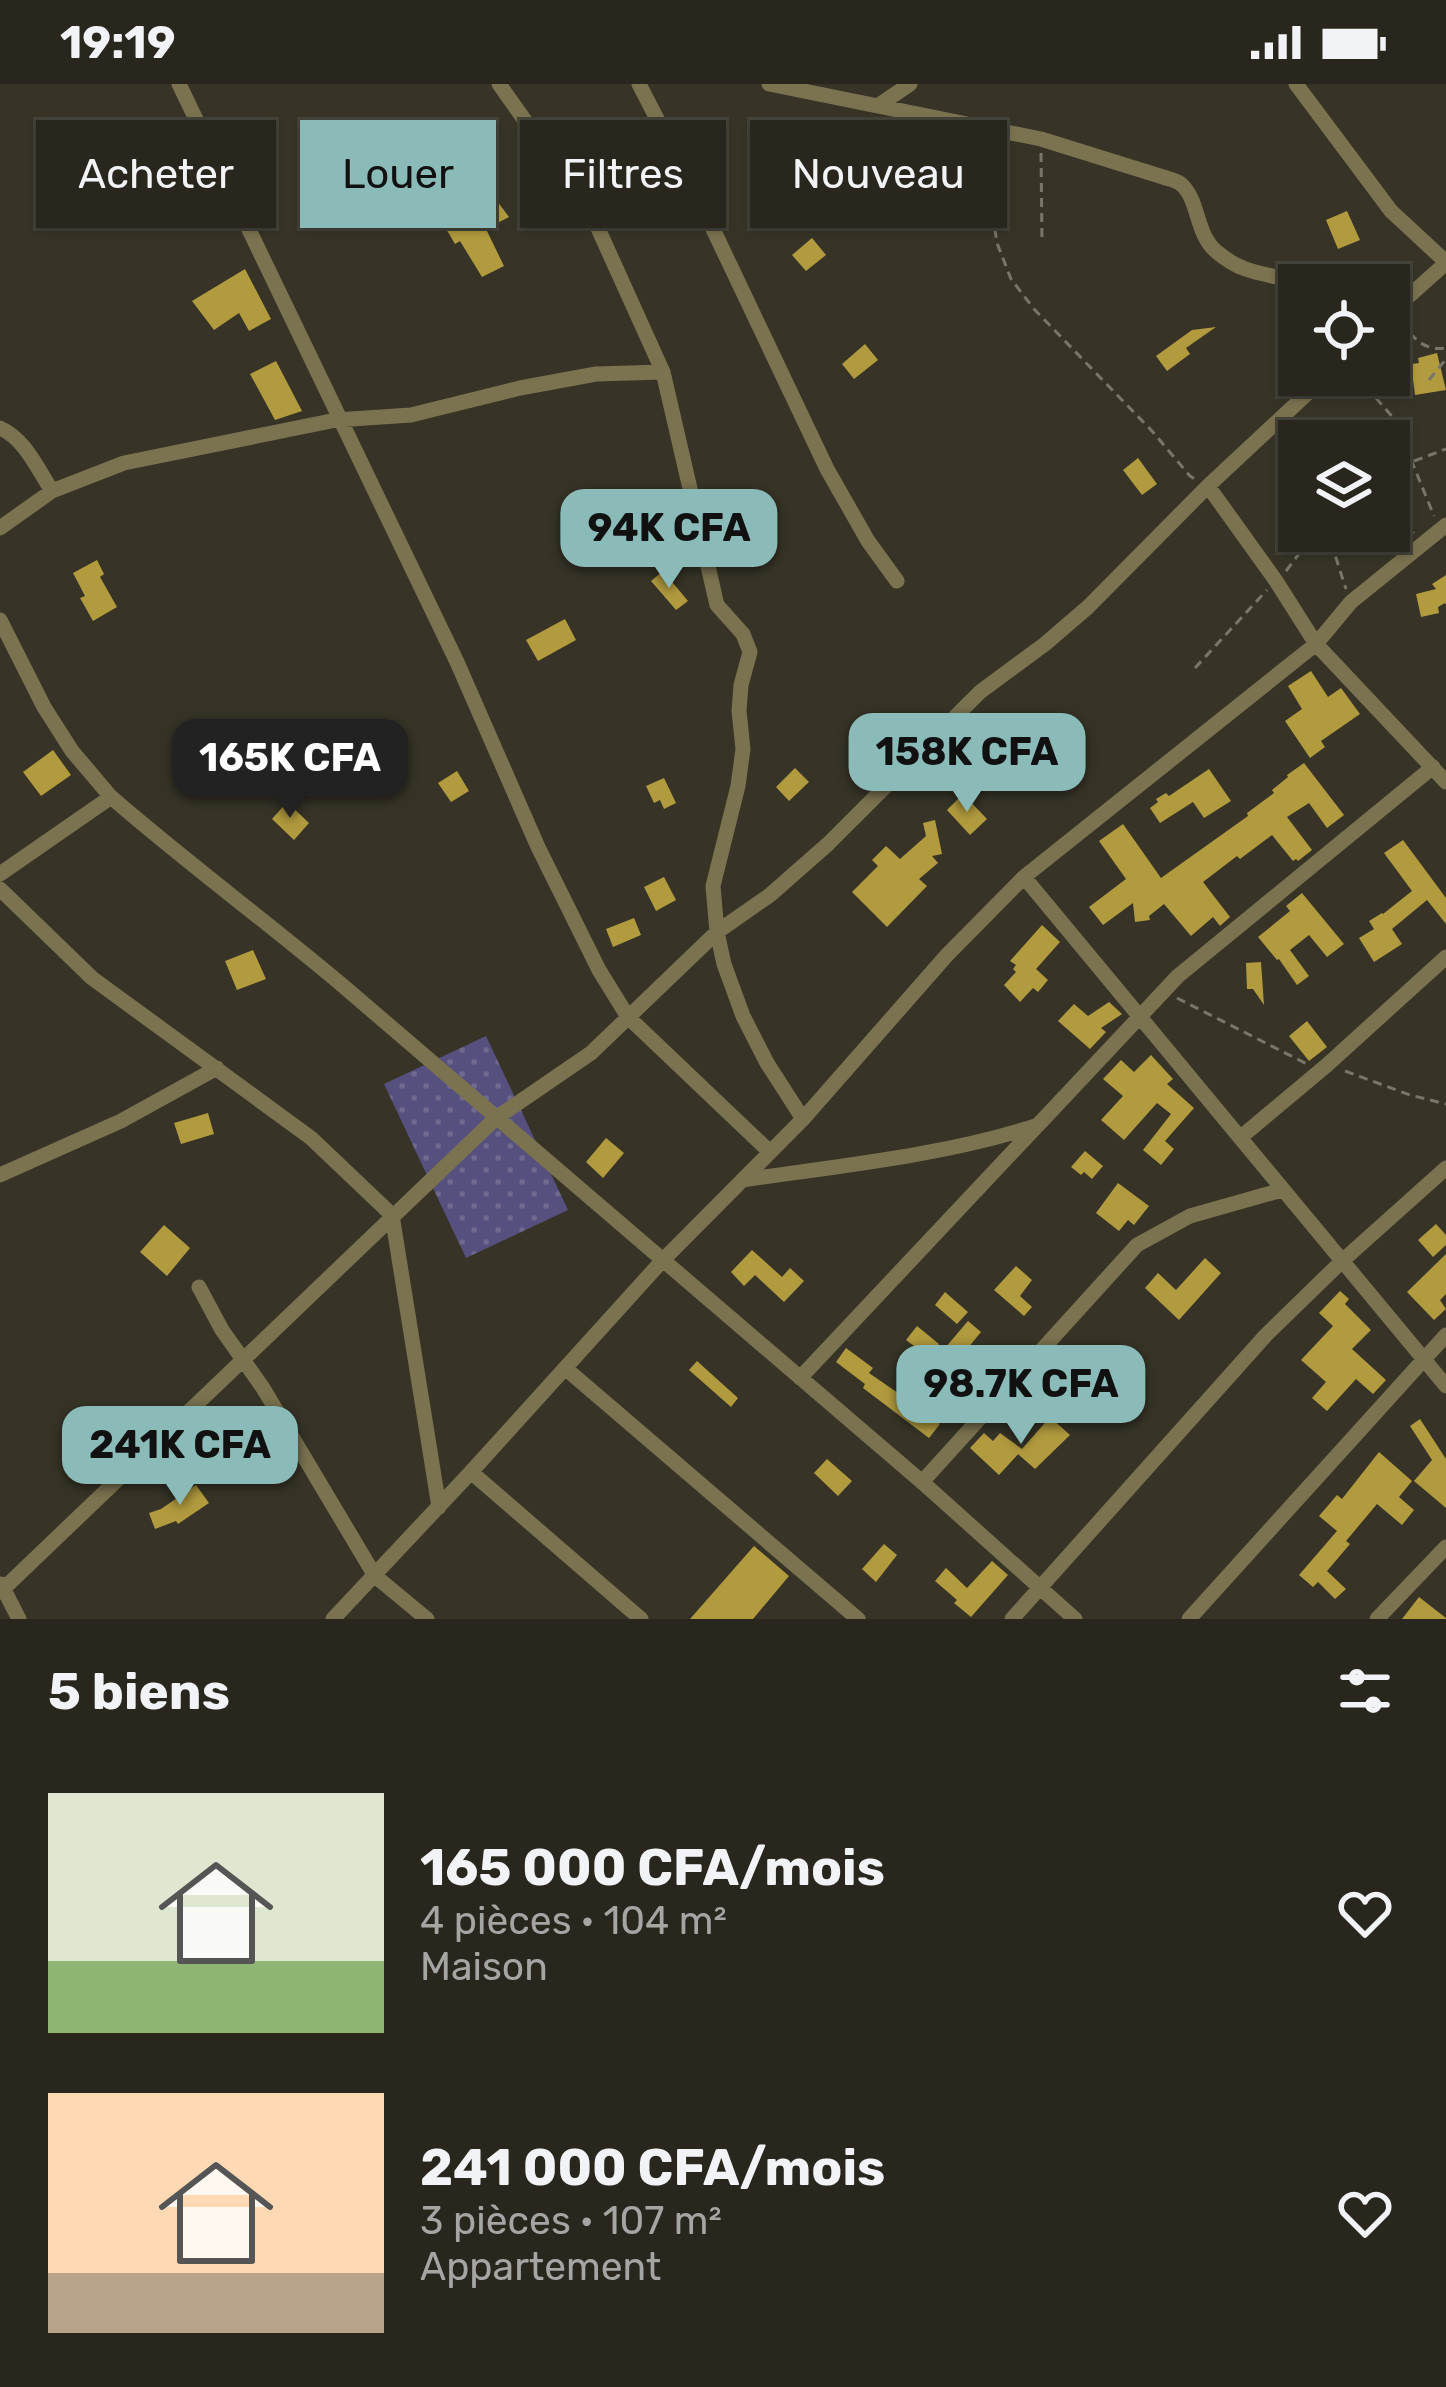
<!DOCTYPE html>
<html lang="fr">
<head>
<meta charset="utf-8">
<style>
	body { margin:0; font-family:Rubik,sans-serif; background:#312f26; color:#f1f3f6; height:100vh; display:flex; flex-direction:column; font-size:45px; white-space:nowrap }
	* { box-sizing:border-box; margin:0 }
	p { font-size:39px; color:#a5a5a4 }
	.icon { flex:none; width:66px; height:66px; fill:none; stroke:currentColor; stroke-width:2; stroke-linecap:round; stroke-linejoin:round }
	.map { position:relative; height:1535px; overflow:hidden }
	.details { display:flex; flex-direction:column; background:#29271d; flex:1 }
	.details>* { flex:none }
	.guide { position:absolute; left:36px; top:36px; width:1374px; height:108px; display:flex; gap:24px }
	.buttons { position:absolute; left:1278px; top:180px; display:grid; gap:24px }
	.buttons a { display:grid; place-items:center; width:132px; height:132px; border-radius:0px; background:#29271d; box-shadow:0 3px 9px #0004,0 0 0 3px #45443b; font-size:60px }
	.price { position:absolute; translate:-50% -102px; padding:0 27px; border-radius:24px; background:#8bbbb9; color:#111; font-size:39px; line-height:78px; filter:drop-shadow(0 3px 6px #0008) }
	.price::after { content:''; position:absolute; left:50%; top:72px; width:36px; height:27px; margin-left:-18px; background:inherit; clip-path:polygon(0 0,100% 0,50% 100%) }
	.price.selected { background:#222; color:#fff }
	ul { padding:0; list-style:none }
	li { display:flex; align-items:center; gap:36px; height:300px; padding:0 48px }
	li span { display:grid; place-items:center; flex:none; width:336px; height:240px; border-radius:0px; color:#555 }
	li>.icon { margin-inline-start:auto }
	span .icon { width:144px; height:144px; fill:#fffc; stroke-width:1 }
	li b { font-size:51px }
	h2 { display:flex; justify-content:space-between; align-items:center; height:144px; padding:0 48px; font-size:51px }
	.chip { padding:0 42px; border-radius:0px; background:#29271d; box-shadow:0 3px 9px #0004,0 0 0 3px #45443b; font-size:42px; line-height:108px }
	.chip.selected { background:#8bbbb9; color:#111 }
	.status { display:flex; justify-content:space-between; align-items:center; height:84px; padding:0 60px; background:#29271d; direction:ltr }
	.status svg { height:33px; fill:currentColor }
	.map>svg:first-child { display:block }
</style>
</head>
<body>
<div class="status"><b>19:19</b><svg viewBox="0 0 49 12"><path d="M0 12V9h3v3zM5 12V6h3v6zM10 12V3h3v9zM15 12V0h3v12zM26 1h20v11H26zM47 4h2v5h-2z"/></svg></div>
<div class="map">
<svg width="1446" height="1535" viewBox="0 0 1446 1535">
	<defs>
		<pattern id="park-dots" width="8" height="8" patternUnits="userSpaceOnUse" patternTransform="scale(3)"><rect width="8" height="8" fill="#56507e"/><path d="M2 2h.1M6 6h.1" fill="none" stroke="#6f6990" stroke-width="1.8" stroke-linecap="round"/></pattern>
	</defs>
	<rect width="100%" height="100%" fill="#373427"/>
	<path fill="url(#park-dots)" d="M486 952 568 1126 466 1174 384 1000Z"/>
	<path fill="#b29b3e" d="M467 64 478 83 454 100 442 79Z
		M448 109 459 134 494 113 509 133 486 145 504 182 482 193 460 157 455 160 445 143 448 141 435 116Z
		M1347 127 1360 156 1338 165 1326 136Z
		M812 154 826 171 806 187 792 171Z
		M245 185 271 235 249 247 239 229 214 246 192 217Z
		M1216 243 1186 264 1190 270 1167 287 1156 272 1192 246Z
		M865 260 878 276 854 295 842 280Z
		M1437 269 1446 306 1415 311 1411 280 1419 279 1418 274Z
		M276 277 302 327 275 336 250 290Z
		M1138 374 1157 400 1142 411 1123 386Z
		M97 476 104 490 100 493 117 523 93 537 80 514 85 512 73 489Z
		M663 487 688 517 676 526 651 497Z
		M1446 491V521L1445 519 1438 523 1439 529 1421 533 1416 510 1436 505 1432 500Z
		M565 535 576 556 538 577 526 556Z
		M1311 587 1328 613 1341 604 1360 630 1321 657 1325 663 1310 674 1285 637 1302 625 1288 602Z
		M345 660 373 684 361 698 333 674Z
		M53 666 71 691 41 712 23 688Z
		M1304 679 1344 731 1327 744 1309 719 1287 733 1312 766 1298 777 1296 775 1293 777 1272 751 1240 775 1237 772 1203 798 1230 833 1220 842 1213 833 1191 852 1164 820 1149 832 1150 836 1135 838 1133 819 1103 841 1089 823 1126 795 1099 757 1123 740 1161 794 1248 732 1247 729 1274 709 1272 706 1288 693 1287 691Z
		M795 684 809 698 789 717 776 703Z
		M1209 685 1231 717 1204 734 1193 718 1160 739 1150 724 1158 718 1156 715 1166 709 1169 712Z
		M457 687 469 707 451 718 438 699Z
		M664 694 676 719 664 725 660 716 654 719 646 702Z
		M963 710 987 735 970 751 947 726Z
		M287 718 309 739 294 756 272 735Z
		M935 736 942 770 932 772 938 779 919 795 927 802 887 843 852 808 878 782 872 776 886 762 900 775 926 752 923 739Z
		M1403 756 1446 814V840L1427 816 1392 845 1402 860 1374 878 1359 854 1374 845 1369 837 1382 829 1383 830 1412 807 1384 769Z
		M664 793 676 816 656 827 644 803Z
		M1302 809 1344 860 1327 873 1309 851 1290 866 1309 892 1297 901 1279 875 1277 876 1258 853 1290 827 1286 822Z
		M634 834 641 851 613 863 606 845Z
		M1042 841 1060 858 1036 885 1048 896 1038 908 1033 904 1020 918 1004 901 1016 888 1013 885 1016 881 1010 877Z
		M253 866 266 895 237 906 225 877Z
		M1261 878 1264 921 1253 905H1247L1246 879Z
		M1109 918 1122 930 1101 944 1106 948 1090 965 1058 937 1074 920 1088 932Z
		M1307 937 1327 963 1309 977 1289 952Z
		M1151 971 1173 995 1167 1000 1194 1024 1165 1057 1174 1065 1161 1081 1143 1066 1171 1030 1157 1019 1124 1056 1101 1036 1123 1012 1103 995 1121 976 1134 988Z
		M208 1029 214 1050 181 1060 174 1039Z
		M606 1054 624 1069 603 1094 586 1078Z
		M1085 1067 1103 1082 1092 1095 1084 1088 1081 1091 1071 1083Z
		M1118 1099 1149 1122 1134 1141 1128 1136 1119 1147 1096 1129Z
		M1436 1140 1446 1151V1161L1433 1173 1418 1156Z
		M164 1141 190 1164 167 1192 140 1168Z
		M752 1166 782 1193 790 1184 804 1197 784 1218 755 1191 744 1202 731 1188Z
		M1446 1170V1210L1440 1216 1446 1225 1434 1236 1407 1208Z
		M1205 1174 1221 1189 1179 1236 1145 1204 1158 1189 1176 1206Z
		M1016 1182 1032 1196 1020 1212 1032 1223 1024 1232 994 1206Z
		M1340 1207 1349 1215 1345 1220 1371 1246 1352 1265 1386 1296 1373 1310 1356 1295 1327 1327 1312 1314 1326 1298 1301 1276 1333 1242 1319 1229Z
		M945 1208 968 1228 957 1240 935 1221Z
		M968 1237 981 1248 959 1275 945 1264Z
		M917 1242 939 1260 929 1273 906 1256Z
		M846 1264 873 1284 869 1289 898 1309 917 1288 936 1304 919 1323 940 1340 929 1354 863 1304 865 1300 836 1278Z
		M697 1277 738 1314 731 1323 689 1286Z
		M1099 1282 1116 1296 1096 1321 1079 1307Z
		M1050 1333 1070 1351 1035 1385 1018 1370 1021 1367 999 1391 970 1364 984 1349 993 1357 1000 1349 1022 1365Z
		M1420 1335 1446 1375V1424L1414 1397 1432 1376 1410 1342Z
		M1379 1368 1412 1397 1399 1413 1414 1426 1402 1441 1377 1420 1346 1457 1350 1460 1327 1487 1346 1505 1335 1515 1318 1498 1313 1503 1299 1491 1337 1447 1319 1432 1337 1411 1342 1415Z
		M827 1375 852 1397 838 1412 814 1389Z
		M196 1401 209 1419 178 1440 176 1437 155 1445 149 1429 161 1425Z
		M884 1460 897 1471 876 1498 862 1485Z
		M754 1462 789 1492 753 1535H690Z
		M992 1477 1008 1491 971 1533 954 1519 957 1516 935 1497 946 1484 967 1504Z
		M1419 1513 1446 1534V1535H1402Z"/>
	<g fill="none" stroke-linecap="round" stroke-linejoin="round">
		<path stroke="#78766b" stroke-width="3" stroke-dasharray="9 6" stroke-linecap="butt" d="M981 56 997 159 1011 195 1034 225 1152 347 1190 392 1196 396
			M1041 69 1042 157
			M1401 237C1413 254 1423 267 1446 264
			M1356 291 1410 353 1412 378 1434 432
			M1429 296 1446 275
			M1414 377 1446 365
			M1299 390 1296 413 1299 417
			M1389 431 1414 449
			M1320 447 1336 474 1346 505
			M1286 487 1316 447
			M1195 584 1267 506
			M1177 914 1307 980
			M1345 987 1410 1011 1446 1020"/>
		<path stroke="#7b724f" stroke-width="15" d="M179 0 457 578 538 763 599 886 628 933 770 1068
			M499 0 592 131 663 288 717 521 743 550 750 568 741 601 739 627 743 665 738 702 713 802 717 848 724 880 743 932 767 979 803 1035
			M639 0 703 124 827 385 868 457 897 497
			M769 0 1041 55 1163 93C1169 95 1176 96 1181 100 1200 117 1195 150 1217 168 1247 194 1272 188 1306 201
			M1296 0 1391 127 1446 178
			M879 21 910 0
			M1389 230 1446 179
			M0 344C25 355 37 384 52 407
			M1208 402 1276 497 1316 560 1446 698
			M0 444 52 407 124 379 336 336 411 331 520 304 596 290 663 288
			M0 536 44 623 72 667 111 713
			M0 790 111 713C186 778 266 837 342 901L922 1398 1075 1535
			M1024 793 1446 1302
			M0 805 92 894 311 1054 392 1131 439 1423
			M1241 1053 1327 981 1446 873
			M0 1091 121 1037 217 984
			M743 1096C839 1082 947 1071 1038 1041L1178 892 1433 683
			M199 1203 222 1246 263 1304 375 1492 427 1535
			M565 1284 858 1535
			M800 1294 1036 1043
			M471 1388 641 1535
			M922 1398 1137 1161 1190 1132 1282 1106
			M1 1500 19 1535
			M0 1508 496 1034 591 969 717 848 770 811 828 760 980 608 1045 560 1088 523 1208 402 1327 291
			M333 1535 471 1388 662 1177 803 1035 947 871 1024 793 1316 560 1351 518 1446 441
			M1012 1535 1266 1251 1341 1178 1446 1084
			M1189 1535 1446 1251
			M1377 1535 1446 1463"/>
	</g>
</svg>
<div class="buttons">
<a><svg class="icon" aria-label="locate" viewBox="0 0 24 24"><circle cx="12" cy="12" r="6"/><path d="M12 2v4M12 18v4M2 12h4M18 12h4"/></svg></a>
<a><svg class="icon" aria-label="layers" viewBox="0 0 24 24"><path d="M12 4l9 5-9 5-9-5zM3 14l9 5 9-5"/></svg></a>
</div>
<b class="price" style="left:669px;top:507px">94K CFA</b>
<b class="price" style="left:967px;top:731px">158K CFA</b>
<b class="price selected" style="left:290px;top:737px">165K CFA</b>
<b class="price" style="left:1021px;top:1363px">98.7K CFA</b>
<b class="price" style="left:180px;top:1424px">241K CFA</b>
<div class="guide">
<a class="chip">Acheter</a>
<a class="chip selected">Louer</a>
<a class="chip">Filtres</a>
<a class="chip">Nouveau</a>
</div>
</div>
<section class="details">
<h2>5 biens<svg class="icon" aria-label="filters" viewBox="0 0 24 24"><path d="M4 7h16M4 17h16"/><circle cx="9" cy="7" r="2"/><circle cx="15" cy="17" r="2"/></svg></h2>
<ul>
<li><span style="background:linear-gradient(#dfe7d0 70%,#8fb573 0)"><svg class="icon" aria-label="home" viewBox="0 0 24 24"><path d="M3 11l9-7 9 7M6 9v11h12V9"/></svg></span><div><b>165 000 CFA/mois</b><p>4 pièces · 104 m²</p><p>Maison</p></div><svg class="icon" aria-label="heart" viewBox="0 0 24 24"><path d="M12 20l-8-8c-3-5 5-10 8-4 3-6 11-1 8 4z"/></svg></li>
<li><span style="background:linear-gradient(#ffd9b3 75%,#b9a48a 0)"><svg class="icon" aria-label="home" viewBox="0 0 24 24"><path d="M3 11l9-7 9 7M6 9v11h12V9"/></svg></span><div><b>241 000 CFA/mois</b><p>3 pièces · 107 m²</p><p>Appartement</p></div><svg class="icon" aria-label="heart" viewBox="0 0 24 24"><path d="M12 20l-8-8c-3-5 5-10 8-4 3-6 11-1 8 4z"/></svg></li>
</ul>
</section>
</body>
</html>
